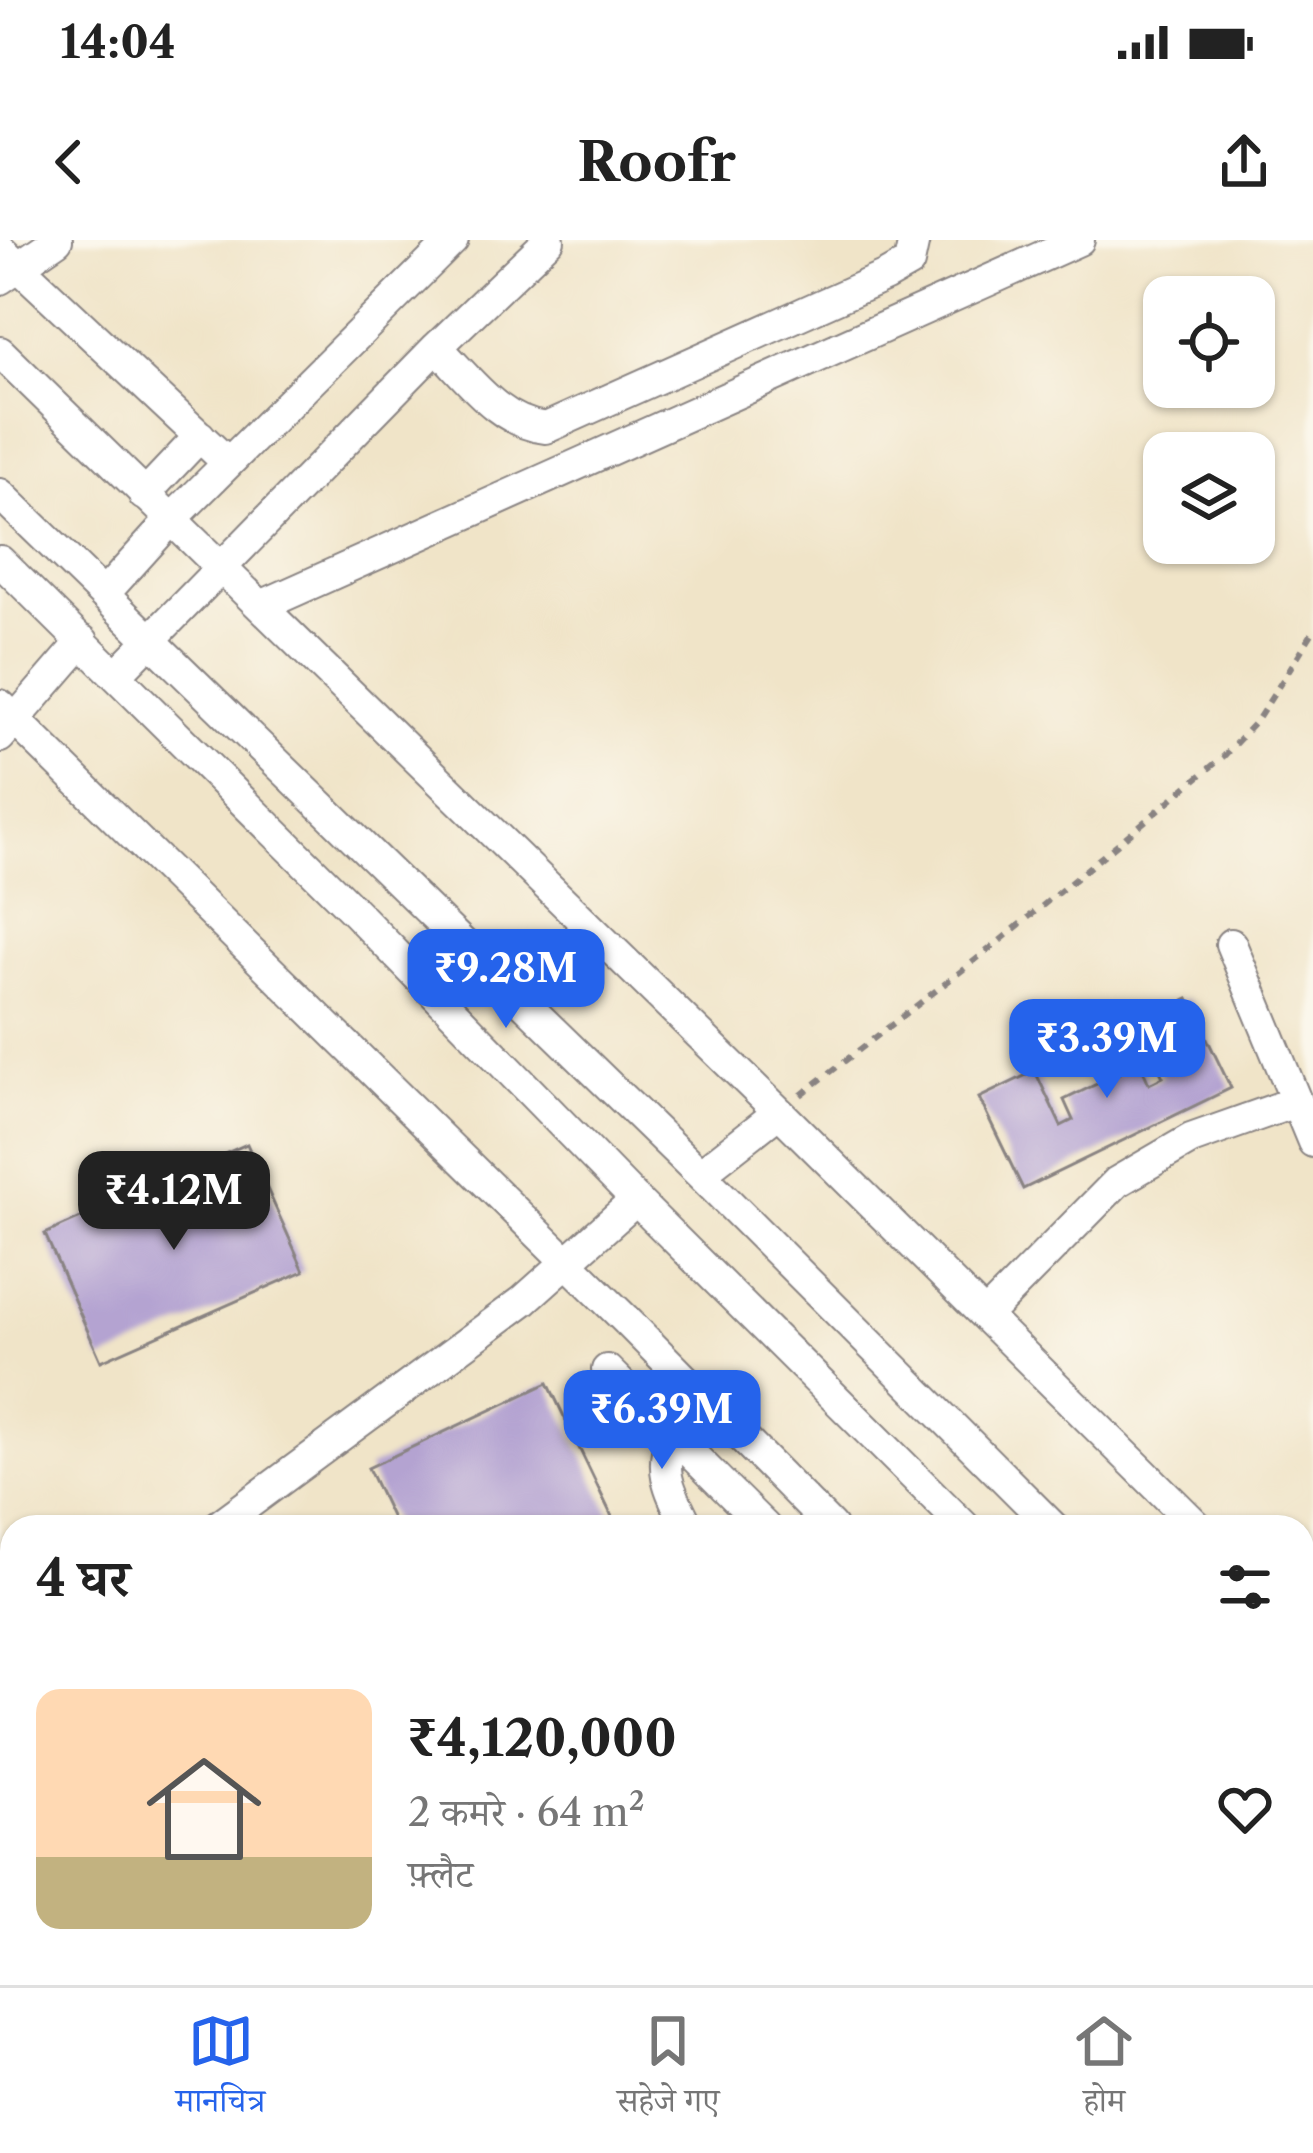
<!DOCTYPE html>
<html lang="hi">
<head>
<meta charset="utf-8">
<style>
	body { margin:0; font-family:"Libre Caslon Text","Noto Serif Devanagari",serif; background:#f6f6f6; color:#222; height:100vh; display:flex; flex-direction:column; font-size:45px; white-space:nowrap }
	* { box-sizing:border-box; margin:0 }
	p { font-size:39px; color:#767676 }
	.icon { flex:none; width:66px; height:66px; fill:none; stroke:currentColor; stroke-width:2; stroke-linecap:round; stroke-linejoin:round }
	.map { position:relative; flex:1; overflow:hidden }
	.drawer { position:absolute; left:0px; top:1275px; width:1314px; height:471px; display:flex; flex-direction:column; background:#fff; border-radius:36px 36px 0 0; box-shadow:0 3px 9px #0004 }
	.drawer>* { flex:none }
	.controls { position:absolute; left:1143px; top:36px; display:grid; gap:24px }
	.controls a { display:grid; place-items:center; width:132px; height:132px; border-radius:24px; background:#fff; box-shadow:0 3px 9px #0004; font-size:60px }
	.price { position:absolute; translate:-50% -102px; padding:0 27px; border-radius:24px; background:#2563eb; color:#fff; font-size:39px; line-height:78px; filter:drop-shadow(0 3px 6px #0008) }
	.price::after { content:''; position:absolute; left:50%; top:72px; width:36px; height:27px; margin-left:-18px; background:inherit; clip-path:polygon(0 0,100% 0,50% 100%) }
	.price.current { background:#222; color:#fff }
	ul { padding:0; list-style:none }
	li { display:flex; align-items:center; gap:36px; height:300px; padding:0 36px }
	li+li { border-top:3px solid #e0e0e0 }
	li span { display:grid; place-items:center; flex:none; width:336px; height:240px; border-radius:24px; color:#555 }
	li>.icon { margin-inline-start:auto }
	span .icon { width:144px; height:144px; fill:#fffc; stroke-width:1 }
	li b { font-size:51px }
	h2 { display:flex; justify-content:space-between; align-items:center; height:144px; padding:0 36px; font-size:51px }
	.status { display:flex; justify-content:space-between; align-items:center; height:84px; padding:0 60px; background:#fff; direction:ltr }
	.status svg { height:33px; fill:currentColor }
	header { display:flex; justify-content:space-between; align-items:center; height:156px; padding:0 36px; background:#fff; font-size:54px; font-weight:700 }
	.tabs { display:flex; justify-content:space-around; align-items:center; height:168px; border-top:3px solid #e0e0e0; background:#fff; font-size:33px; color:#767676 }
	.tabs a { display:grid; justify-items:center; gap:6px }
	.tabs .current { color:#2563eb }
	.map>svg:first-child { display:block }
</style>
</head>
<body>
<div class="status"><b>14:04</b><svg viewBox="0 0 49 12"><path d="M0 12V9h3v3zM5 12V6h3v6zM10 12V3h3v9zM15 12V0h3v12zM26 1h20v11H26zM47 4h2v5h-2z"/></svg></div>
<header><svg class="icon" aria-label="back" viewBox="0 0 24 24"><path d="M15 5l-7 7 7 7"/></svg>Roofr<svg class="icon" aria-label="share" viewBox="0 0 24 24"><path d="M12 15V3M7 8l5-5 5 5M5 13v7h14v-7"/></svg></header>
<div class="map">
<svg width="1313" height="1745" viewBox="0 0 1313 1745">
	<rect width="100%" height="100%" fill="#fbf7ec"/>
	<filter id="ink" filterUnits="userSpaceOnUse"><feTurbulence type="fractalNoise" baseFrequency=".00833" numOctaves="2"/><feDisplacementMap in="SourceGraphic" scale="24" xChannelSelector="R" yChannelSelector="G"/><feConvolveMatrix kernelMatrix="1 2 1 2 8 2 1 2 1" color-interpolation-filters="sRGB"/></filter>
	<filter id="wash" filterUnits="userSpaceOnUse"><feTurbulence type="fractalNoise" baseFrequency=".004" numOctaves="4" result="noise"/><feDisplacementMap in="SourceGraphic" scale="48" xChannelSelector="R" yChannelSelector="G"/><feGaussianBlur stdDeviation="2.7" result="paint"/><feColorMatrix in="noise" values="0 0 0 0 0 0 0 0 0 0 0 0 0 0 0 0 0 1.4 0 .05"/><feComposite in="paint" operator="in"/></filter>
	<g filter="url(#wash)">
		<rect width="100%" height="100%" fill="#f0e4c8"/>
		<g id="blocks">
			<path fill="#b4a3d1" d="M1188 759 1231 848 1023 949 979 858 1035 831 1061 886 1073 880 1064 860 1140 823 1149 844 1163 837 1137 783Z
				M247 904 304 1031 101 1121 45 994Z
				M548 1143 617 1287H396L368 1228Z"/>
		</g>
	</g>
	<g filter="url(#ink)">
		<use href="#blocks" fill-opacity="0" stroke="#898382" stroke-width="3"/>
		<g fill="none" stroke-linecap="round" stroke-linejoin="round">
			<g stroke="#898382" stroke-width="34">
				<path id="minor" d="M0 9 228 223
					M0 39 57 0
					M437 107C469 139 499 183 546 188L886 36 909 23 914 0
					M0 112 779 872 1198 1287
					M0 254 700 934 1053 1287
					M144 255 200 196
					M0 321 356 673 636 960 965 1287
					M104 354 170 281 453 0
					M261 366 1079 0
					M117 434 437 107 549 0
					M0 465 627 1081 831 1287
					M0 497 83 401
					M1231 704 1313 902
					M700 934 779 872
					M986 1075 1117 942 1191 899 1295 862
					M607 1130 765 1287
					M672 1195C657 1232 672 1254 688 1287
					M217 1287 523 1061 636 960
					M0 1372 12 1370
					M1302 1391 1313 1402
					M1302 1539 1313 1550
					M1302 1620 1313 1631
					M1208 1734 1219 1745
					M1274 1734 1285 1745
					M590 1745 614 1734"/>
			</g>
			<path stroke="#898382" stroke-width="6" stroke-dasharray="9 9" stroke-linecap="butt" d="M801 855 996 704 1224 516 1258 479 1313 392"/>
			<use href="#minor" stroke="#fff" stroke-width="30"/>
		</g>
	</g>
</svg>
<div class="controls">
<a><svg class="icon" aria-label="locate" viewBox="0 0 24 24"><circle cx="12" cy="12" r="6"/><path d="M12 2v4M12 18v4M2 12h4M18 12h4"/></svg></a>
<a><svg class="icon" aria-label="layers" viewBox="0 0 24 24"><path d="M12 4l9 5-9 5-9-5zM3 14l9 5 9-5"/></svg></a>
</div>
<b class="price" style="left:506px;top:791px">₹9.28M</b>
<b class="price" style="left:1107px;top:861px">₹3.39M</b>
<b class="price current" style="left:174px;top:1013px">₹4.12M</b>
<b class="price" style="left:662px;top:1232px">₹6.39M</b>
<section class="drawer">
<h2>4 घर<svg class="icon" aria-label="filters" viewBox="0 0 24 24"><path d="M4 7h16M4 17h16"/><circle cx="9" cy="7" r="2"/><circle cx="15" cy="17" r="2"/></svg></h2>
<ul>
<li><span style="background:linear-gradient(#ffd9b3 70%,#c2b280 0)"><svg class="icon" aria-label="home" viewBox="0 0 24 24"><path d="M3 11l9-7 9 7M6 9v11h12V9"/></svg></span><div><b>₹4,120,000</b><p>2 कमरे · 64 m²</p><p>फ़्लैट</p></div><svg class="icon" aria-label="heart" viewBox="0 0 24 24"><path d="M12 20l-8-8c-3-5 5-10 8-4 3-6 11-1 8 4z"/></svg></li>
</ul>
</section>
</div>
<nav class="tabs">
<a class="current"><svg class="icon" aria-label="map" viewBox="0 0 24 24"><path d="M3 6l6-2 6 2 6-2v14l-6 2-6-2-6 2zM9 4v14M15 6v14"/></svg>मानचित्र</a>
<a><svg class="icon" aria-label="saved" viewBox="0 0 24 24"><path d="M7 4h10v16l-5-4-5 4z"/></svg>सहेजे गए</a>
<a><svg class="icon" aria-label="home" viewBox="0 0 24 24"><path d="M3 11l9-7 9 7M6 9v11h12V9"/></svg>होम</a>
</nav>
</body>
</html>
